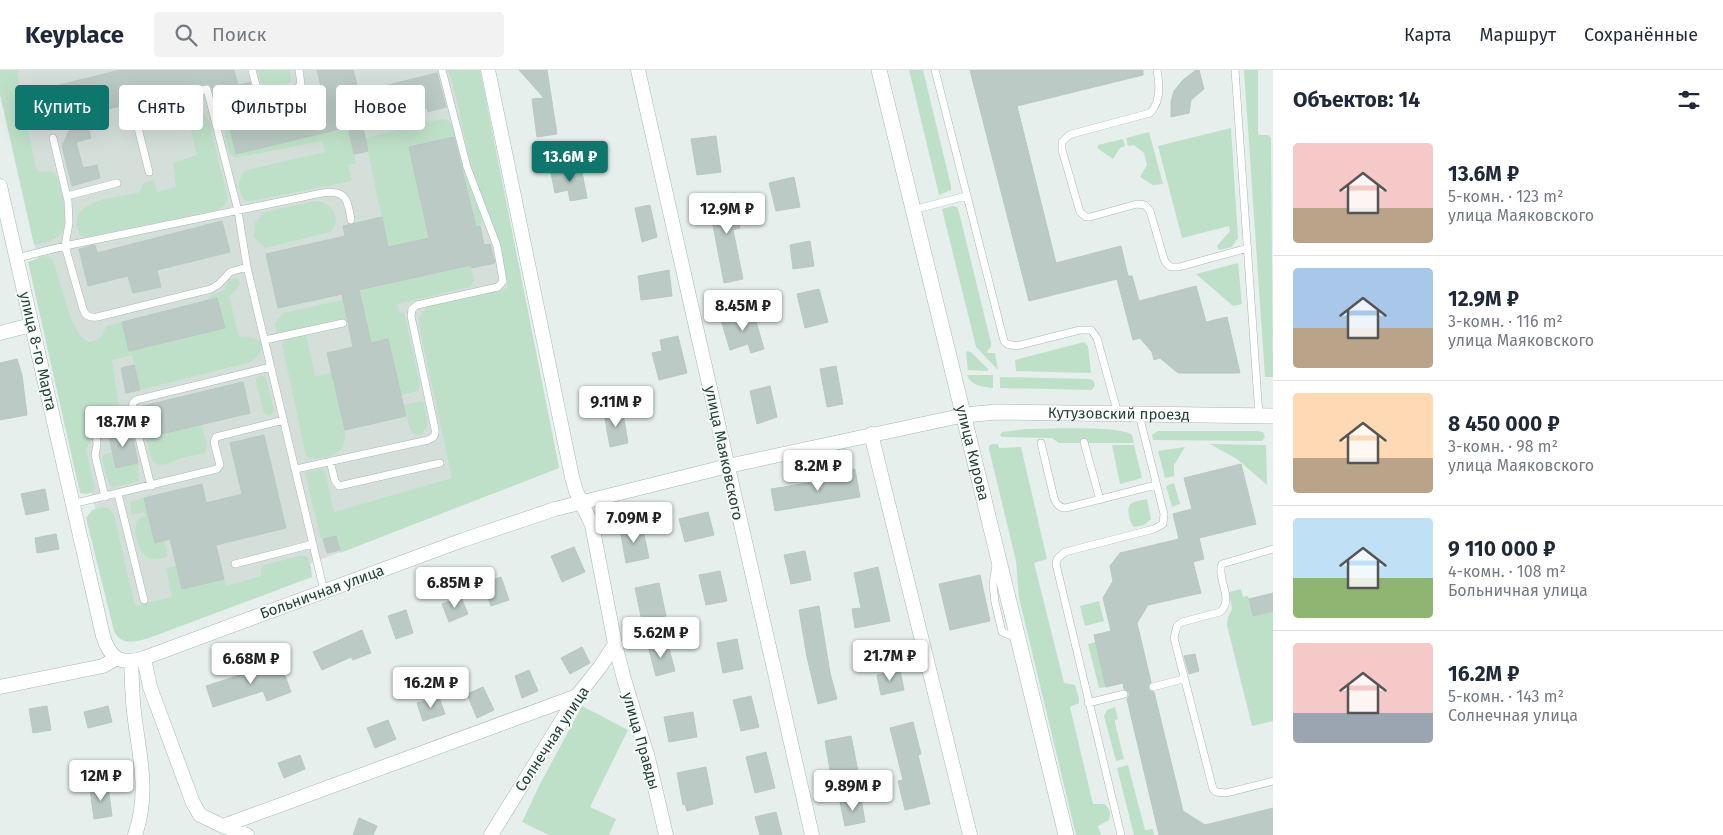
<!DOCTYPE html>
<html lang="ru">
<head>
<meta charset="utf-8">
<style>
	body { margin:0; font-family:"Fira Sans",sans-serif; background:#f2f2f3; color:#1f2937; height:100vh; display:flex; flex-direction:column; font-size:19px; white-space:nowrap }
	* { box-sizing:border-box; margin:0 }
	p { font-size:16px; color:#747a83 }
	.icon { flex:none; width:28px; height:28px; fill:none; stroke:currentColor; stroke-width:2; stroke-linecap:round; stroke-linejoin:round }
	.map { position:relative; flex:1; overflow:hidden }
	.side { display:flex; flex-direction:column; background:#fff; width:450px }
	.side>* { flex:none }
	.top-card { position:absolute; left:15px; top:15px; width:475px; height:45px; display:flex; gap:10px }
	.price { position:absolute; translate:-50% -42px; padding:0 11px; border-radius:5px; background:#fff; color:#222; font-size:16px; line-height:32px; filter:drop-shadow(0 1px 2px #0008) }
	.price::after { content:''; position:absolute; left:50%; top:30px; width:15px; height:11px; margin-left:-8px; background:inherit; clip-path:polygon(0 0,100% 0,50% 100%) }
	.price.selected { background:#0f766e; color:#fff }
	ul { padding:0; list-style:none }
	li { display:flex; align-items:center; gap:15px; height:125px; padding:0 20px }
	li+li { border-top:1px solid #e0e1e3 }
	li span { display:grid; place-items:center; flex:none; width:140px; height:100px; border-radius:5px; color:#555 }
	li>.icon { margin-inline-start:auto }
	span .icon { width:60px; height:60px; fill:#fffc; stroke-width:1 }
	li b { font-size:21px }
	h2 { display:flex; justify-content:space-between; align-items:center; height:60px; padding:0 20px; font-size:21px }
	.tag { padding:0 18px; border-radius:5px; background:#fff; box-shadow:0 5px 20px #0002; font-size:18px; line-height:45px }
	.tag.selected { background:#0f766e; color:#fff }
	header { display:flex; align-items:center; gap:30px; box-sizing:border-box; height:70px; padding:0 25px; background:#fff; border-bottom:1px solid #e0e1e3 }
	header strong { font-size:24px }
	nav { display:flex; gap:28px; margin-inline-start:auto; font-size:18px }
	.search { width:350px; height:45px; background:#f2f2f3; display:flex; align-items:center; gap:12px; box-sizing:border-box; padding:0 18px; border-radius:5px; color:#747a83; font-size:19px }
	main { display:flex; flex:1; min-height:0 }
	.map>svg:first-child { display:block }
</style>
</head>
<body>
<header>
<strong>Keyplace</strong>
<div class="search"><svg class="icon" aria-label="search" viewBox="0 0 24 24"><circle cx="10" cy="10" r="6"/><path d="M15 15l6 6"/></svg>Поиск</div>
<nav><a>Карта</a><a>Маршрут</a><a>Сохранённые</a></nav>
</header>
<main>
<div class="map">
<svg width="1273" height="765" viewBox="0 0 1273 765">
	<rect width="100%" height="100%" fill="#e6efeb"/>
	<path fill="#d4dfda" d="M0 0H480L559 398 124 565 0 24Z"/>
	<path fill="#bfe0c8" d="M0 0H17L21 28 36 98 39 102 50 101 55 103C61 117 72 153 60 165 54 171 43 173 34 175L0 24Z
		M257 0H290L291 10 285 16 269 19 261 12Z
		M448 0H480L559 398 340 483 336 466 321 469 305 402 322 399 325 401 334 442 452 408 419 256V247L428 236 508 218 500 175 471 97 453 14Z
		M909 0H923L951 116V120L939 125Z
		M1244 0H1258V62L1259 65H1268L1271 68 1273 307H1265Z
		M194 36 202 41 209 51 227 124C228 134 223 138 213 141L87 167C81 166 78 162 77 156 73 129 119 127 138 123L141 120 143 113 154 110 157 122 176 117 173 93 197 85 186 40 188 37Z
		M228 49 237 84 348 57 356 94 348 95 352 111 252 131H246C237 123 237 107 246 100L325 82 322 71 235 88 229 83 222 50Z
		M441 49 448 50 453 56 465 104 482 149 481 155 388 177 365 68Z
		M1231 58 1238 168 1232 177 1219 180 1217 176 1230 161 1229 156 1182 168 1158 76Z
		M1149 62 1163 114 1153 115 1140 107 1147 95 1144 83 1134 75 1128 76 1126 68Z
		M1123 69 1125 76 1120 78 1113 89 1097 78 1098 75Z
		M315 131C332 132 343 149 330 162L265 178 254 167 255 152 265 142Z
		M952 136 957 137 959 142 991 273V277L987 281 988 283H995L998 300 976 277 942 139Z
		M43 186 49 187 53 190C59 206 71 265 87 271 91 273 97 269 102 267L106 256 122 252 129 281 224 258 217 229 206 231 210 226 225 220 229 209 235 208 239 210 240 215 229 226 239 267C244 267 251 266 256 269 270 278 256 289 247 293L140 320 132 285 112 290 120 345 118 348 88 356 90 372 86 380 95 418 94 422 86 424 80 423 28 192Z
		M1238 193 1242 234 1233 236 1196 204Z
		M471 195 474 211 470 217 397 234 399 243 404 242 420 315 418 321 401 325 388 269 371 273 359 221Z
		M351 228 347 248 280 263 276 261 275 253 283 243Z
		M306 265 315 306 332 303C335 315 337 326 340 338 345 357 353 382 326 387 319 388 312 390 306 386L282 274 285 270Z
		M1084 272 1088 276 1091 303 1016 301 1015 290Z
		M967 281 971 282 988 299V301L968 300 966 283Z
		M261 305 266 307 274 341 270 346 264 343 256 312V308Z
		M967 305H993V318C983 317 971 316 967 305Z
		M1000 307 1089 309 1093 310 1095 315 1092 320 1000 318Z
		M421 331 424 333 428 356 422 364 415 365 410 359 404 335Z
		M202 355 207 375 205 383 181 388 167 394 158 395 152 390 146 368Z
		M1026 359C1044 359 1121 355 1132 365L1134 373H1059L1052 368 1002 367 1000 365 1002 362Z
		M1158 361H1256L1263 362 1265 367 1262 371 1153 370 1152 365Z
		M992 374H998L999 378 1021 377 1047 489 1034 493 1064 613 1075 615 1079 629V633L1070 637 1093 734H1104C1110 738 1111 744 1109 750L1098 756 1101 765H1076L1019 528 1016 491 989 379V376Z
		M1210 374 1266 375 1267 415 1237 389Z
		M1112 375H1134L1142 408 1120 414Z
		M1185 377 1174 395V406L1165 408 1158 381Z
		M112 382 116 398 138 393 139 411 114 417 110 416 103 394 102 387 104 384Z
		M1174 413 1180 434 1172 437 1166 416Z
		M144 428 155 472 164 470 167 482V487C161 489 152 491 147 487 137 480 132 459 138 449L146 446 144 442 132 445 130 432Z
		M1147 429 1151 449 1144 455 1134 457C1131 454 1130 451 1129 446 1126 430 1135 432 1147 429Z
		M104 437 110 439 114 445 135 536 172 527 166 498 176 496 182 519 224 509 226 516 261 506V498L265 495 302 485 308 488 311 497 312 507 149 568C136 572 121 576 114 561L86 448 92 440Z
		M1241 519 1243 527 1248 526 1253 546 1273 541V651L1252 656 1227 555 1228 547 1232 539 1229 522Z
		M1099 531 1104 551 1085 556 1080 536Z
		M1096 572 1106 617 1099 618 1088 574Z
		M582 636 628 660 590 737 616 749 609 765H549L522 752 540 714Z
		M1115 637 1118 649 1115 650V653L1124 689 1116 691 1104 646 1107 640Z
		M1128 695 1145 760 1153 759 1154 765H1134L1117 698Z"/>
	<path fill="#bbcac4" stroke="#b8c9c2" d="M120 0H234L238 15 250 12 258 45 324 29 317 0H353L359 22 437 3 446 37 428 42 427 38 362 54 368 81 354 84 348 57 236 84 228 49 221 51 212 18 210 14H206L85 45 91 68 76 72 83 98 97 95 100 108 72 116 62 76 75 48 40 56 31 22Z
		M519 0H547L557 64 537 67 532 29 544 28Z
		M970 0H1143V5L1017 36 1056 193 1121 176 1128 206H1132L1139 231 1196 216 1206 252 1227 247 1240 303H1178L1160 288 1154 290 1152 282 1140 268 1133 270 1117 209 1029 231Z
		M1196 0H1199L1204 19 1191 30 1189 43 1171 47V31L1174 21 1183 10Z
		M716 66 721 102 697 105 691 69Z
		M454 67 476 157 480 156 484 175 490 174 495 193 472 198 471 195 359 220 371 273 388 269 406 346 345 360 327 283 353 277 342 224 278 238 266 184 345 166 343 156 382 147 388 177 429 168 409 77Z
		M581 97 587 128 570 131 568 120 555 123 551 103Z
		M794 107 800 137 776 141 769 113Z
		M735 123 740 158 733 160 743 209 724 213 708 129Z
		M650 135 657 167 642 172 635 138Z
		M222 151 230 182 157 200 161 217 133 223 128 206 88 216 79 179 95 175 97 183Z
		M810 171 814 196 793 199 790 175Z
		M669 200 672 226 641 230 638 206Z
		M819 219 828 252 805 258 797 224Z
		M217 228 225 258 129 281 122 252Z
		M753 241 764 279 751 283 748 274 730 280 721 250Z
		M678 266 687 303 659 310 652 283 662 281 660 270Z
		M17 289 22 305 27 345 0 350V293Z
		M134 295 140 320 126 323 121 298Z
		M836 296 843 334 827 337 820 299Z
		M243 312 250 343 145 368 139 337Z
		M770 316 777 347 757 354 750 321Z
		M622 338 628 373 610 377 604 343Z
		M131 357 138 393 116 398 108 363Z
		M264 365 286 458 216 475 224 509 182 519 170 469 155 473 144 428 202 414 206 433 242 424 230 373Z
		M1241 394 1256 454 1199 468 1204 489 1193 492 1201 523 1148 535 1137 553 1151 612 1148 618 1150 621 1154 622 1183 741 1205 755 1273 738V765H1159L1127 629 1129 626V622L1124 619 1123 613 1106 617 1094 565 1111 561 1103 528 1113 511 1110 496 1120 483 1179 469 1173 444 1192 439 1184 408Z
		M855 399 860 427 775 441 771 419 827 410V404Z
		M45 419 49 440 26 445 21 424Z
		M708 442 714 465 685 472 679 449Z
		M642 455 649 488 626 493 620 459Z
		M56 464 59 479 37 483 35 468Z
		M336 466 340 480 327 483 323 469Z
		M574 477 585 502 562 512 551 486Z
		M805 481 811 510 791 514 784 485Z
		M878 497 890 551 855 558 852 539 861 538 854 503Z
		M720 501 727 531 706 535 699 505Z
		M980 505 990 551 950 560 939 514Z
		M501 507 509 530 491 536 483 513Z
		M659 513 666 546 642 551 635 518Z
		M1273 523V541L1253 546 1249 529Z
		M461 527 468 544 449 552 442 534Z
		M819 536 830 603 837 629 818 634 807 587 799 540Z
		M406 540 413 563 396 569 388 546Z
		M362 560 371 583 353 590 351 587 322 600 313 582Z
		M737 569 743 599 723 603 717 573Z
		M667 571 675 601 656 606 648 576Z
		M582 577 590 593 570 604 561 588Z
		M1195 584 1199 601 1189 604 1184 586Z
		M280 592 291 622 267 631 263 621 213 637 206 616Z
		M529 600 538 621 522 628 515 606Z
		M900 600 904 620 881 625 877 605Z
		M483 617 494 640 477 648 467 624Z
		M751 626 759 657 741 661 733 630Z
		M439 627 445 644 423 651 417 633Z
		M47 636 51 660 33 663 29 639Z
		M108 636 112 652 88 658 84 642Z
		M693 642 697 667 669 672 664 647Z
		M388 650 396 669 375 678 367 658Z
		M913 652 921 684 918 685 930 734 905 740 898 711 903 710 890 658Z
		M851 666 858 701 831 706 825 671Z
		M766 682 775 718 755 723 746 687Z
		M300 685 305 699 284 708 278 693Z
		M706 697 713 734 687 741 685 734 683 735 677 703Z
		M108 716 112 746 94 749 90 719Z
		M861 728 865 752 845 756 840 732Z
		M776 742 782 765H760L755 747Z
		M359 748 377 756 373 765H353Z"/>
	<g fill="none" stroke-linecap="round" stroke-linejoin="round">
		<g stroke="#a8b8b2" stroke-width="8">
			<path id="service" d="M252 0 259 26C268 31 295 23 301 14L299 0
				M935 0 1004 271 1007 274 1016 276 1080 260H1091L1097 268 1118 344
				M1157 0C1160 15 1161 32 1150 43L1072 64 1068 66 1062 72V80L1080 142 1086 147H1090L1137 134 1145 135 1150 141 1164 189 1166 193 1171 197H1179L1248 178
				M1235 0 1259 346
				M53 68 68 131 69 153 65 176 83 239C85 246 90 248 97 247L211 219 219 214 230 202 247 197
				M149 102 135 46 136 39 143 35 207 19 238 141 247 197 324 521
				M67 126 117 113
				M913 140 966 126
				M17 188 65 176 303 127C315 125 339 116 346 130 349 136 350 144 351 150
				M265 270 343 253
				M1084 372 1100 430
				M1041 373 1054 428C1056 434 1059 438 1066 438L1156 415
				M330 391 335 411 339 416 440 393
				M296 399 428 370C434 368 436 365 435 359L411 246 412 239 417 235 498 217 503 211 497 176 467 97 442 0
				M151 416 132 340 133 333 136 330 271 297
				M118 424 144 530
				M105 427 95 385 97 375 96 361 101 356 134 348
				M72 434 217 399 220 395 214 372 216 367 284 350
				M1273 479 1222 494C1216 509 1235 529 1220 542L1182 552 1177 556 1174 568 1213 719 1216 722 1226 723 1273 711
				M235 494 313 474
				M996 495 993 514 995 532 1002 562 1017 568
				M1153 617 1183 609
				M1088 633 1124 624
				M1121 765 1056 494 1057 489 1065 482 1154 459 1163 454 1164 444 1139 345"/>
		</g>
		<g stroke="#a8b8b2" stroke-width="15">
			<path id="minor" d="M488 0 572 407 576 421 592 455 615 574 624 609 648 688 666 765
				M638 0C696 255 752 510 812 765
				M0 116 103 566C110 588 120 596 144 588L463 470 555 439 728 396 965 345
				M0 263 31 255
				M871 364 970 765
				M144 588 150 617 193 733 200 745 223 756 577 626
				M131 591C132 608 132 625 134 642 139 685 150 722 135 765
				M0 617 103 596 117 588
				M223 756 247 765
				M491 765 577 626 600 597 615 574"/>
		</g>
		<g stroke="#a8b8b2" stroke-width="16">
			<g id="tertiary">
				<path id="s1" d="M879 0 1066 765"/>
				<path id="s2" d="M965 345 996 342 1273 346"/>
			</g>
		</g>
		<use href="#service" stroke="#fff" stroke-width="7"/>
		<use href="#minor" stroke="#fff" stroke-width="14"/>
		<use href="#tertiary" stroke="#fff" stroke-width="15"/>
	</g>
	<g text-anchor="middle" stroke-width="4" stroke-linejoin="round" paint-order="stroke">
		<g font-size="15" fill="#24423a" stroke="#f7fbf9">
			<text transform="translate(38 281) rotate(77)" y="5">улица 8-го Марта</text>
			<text dy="5" stroke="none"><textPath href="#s2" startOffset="154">Кутузовский проезд</textPath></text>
			<text dy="5" stroke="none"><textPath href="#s1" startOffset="394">улица Кирова</textPath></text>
			<text transform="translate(724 383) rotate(78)" y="5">улица Маяковского</text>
			<text transform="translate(322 522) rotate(-20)" y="5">Больничная улица</text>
			<text transform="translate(552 669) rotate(-57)" y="5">Солнечная улица</text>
			<text transform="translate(641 671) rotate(74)" y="5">улица Правды</text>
		</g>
	</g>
</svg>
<b class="price selected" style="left:570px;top:113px">13.6M ₽</b>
<b class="price" style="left:727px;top:165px">12.9M ₽</b>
<b class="price" style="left:743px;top:262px">8.45M ₽</b>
<b class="price" style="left:616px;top:358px">9.11M ₽</b>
<b class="price" style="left:123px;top:378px">18.7M ₽</b>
<b class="price" style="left:818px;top:422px">8.2M ₽</b>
<b class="price" style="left:634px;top:474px">7.09M ₽</b>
<b class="price" style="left:455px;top:539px">6.85M ₽</b>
<b class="price" style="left:661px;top:589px">5.62M ₽</b>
<b class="price" style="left:890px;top:612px">21.7M ₽</b>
<b class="price" style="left:251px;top:615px">6.68M ₽</b>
<b class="price" style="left:431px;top:639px">16.2M ₽</b>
<b class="price" style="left:101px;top:732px">12M ₽</b>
<b class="price" style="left:853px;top:742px">9.89M ₽</b>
<div class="top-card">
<a class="tag selected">Купить</a>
<a class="tag">Снять</a>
<a class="tag">Фильтры</a>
<a class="tag">Новое</a>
</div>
</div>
<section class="side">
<h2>Объектов: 14<svg class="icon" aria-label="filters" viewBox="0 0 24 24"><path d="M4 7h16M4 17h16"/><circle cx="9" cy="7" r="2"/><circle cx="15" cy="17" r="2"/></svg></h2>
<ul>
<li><span style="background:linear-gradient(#f6c9c9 65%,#b9a48a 0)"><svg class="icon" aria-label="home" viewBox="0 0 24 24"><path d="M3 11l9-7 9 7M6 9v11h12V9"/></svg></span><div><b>13.6M ₽</b><p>5-комн. · 123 m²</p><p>улица Маяковского</p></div></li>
<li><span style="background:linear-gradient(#a9c7e8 60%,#b9a48a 0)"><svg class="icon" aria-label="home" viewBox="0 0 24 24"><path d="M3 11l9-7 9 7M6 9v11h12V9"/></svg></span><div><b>12.9M ₽</b><p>3-комн. · 116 m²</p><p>улица Маяковского</p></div></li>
<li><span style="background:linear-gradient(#ffd9b3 65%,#b9a48a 0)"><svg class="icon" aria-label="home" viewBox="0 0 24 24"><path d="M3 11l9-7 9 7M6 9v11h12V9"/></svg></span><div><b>8 450 000 ₽</b><p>3-комн. · 98 m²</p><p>улица Маяковского</p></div></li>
<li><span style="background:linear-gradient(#bfe0f5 60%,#8fb573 0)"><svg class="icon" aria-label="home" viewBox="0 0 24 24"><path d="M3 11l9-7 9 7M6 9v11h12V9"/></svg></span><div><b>9 110 000 ₽</b><p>4-комн. · 108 m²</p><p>Больничная улица</p></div></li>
<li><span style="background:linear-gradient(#f6c9c9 70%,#9aa5b1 0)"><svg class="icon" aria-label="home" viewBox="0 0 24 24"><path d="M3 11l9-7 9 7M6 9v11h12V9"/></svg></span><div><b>16.2M ₽</b><p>5-комн. · 143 m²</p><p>Солнечная улица</p></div></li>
</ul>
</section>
</main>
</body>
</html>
